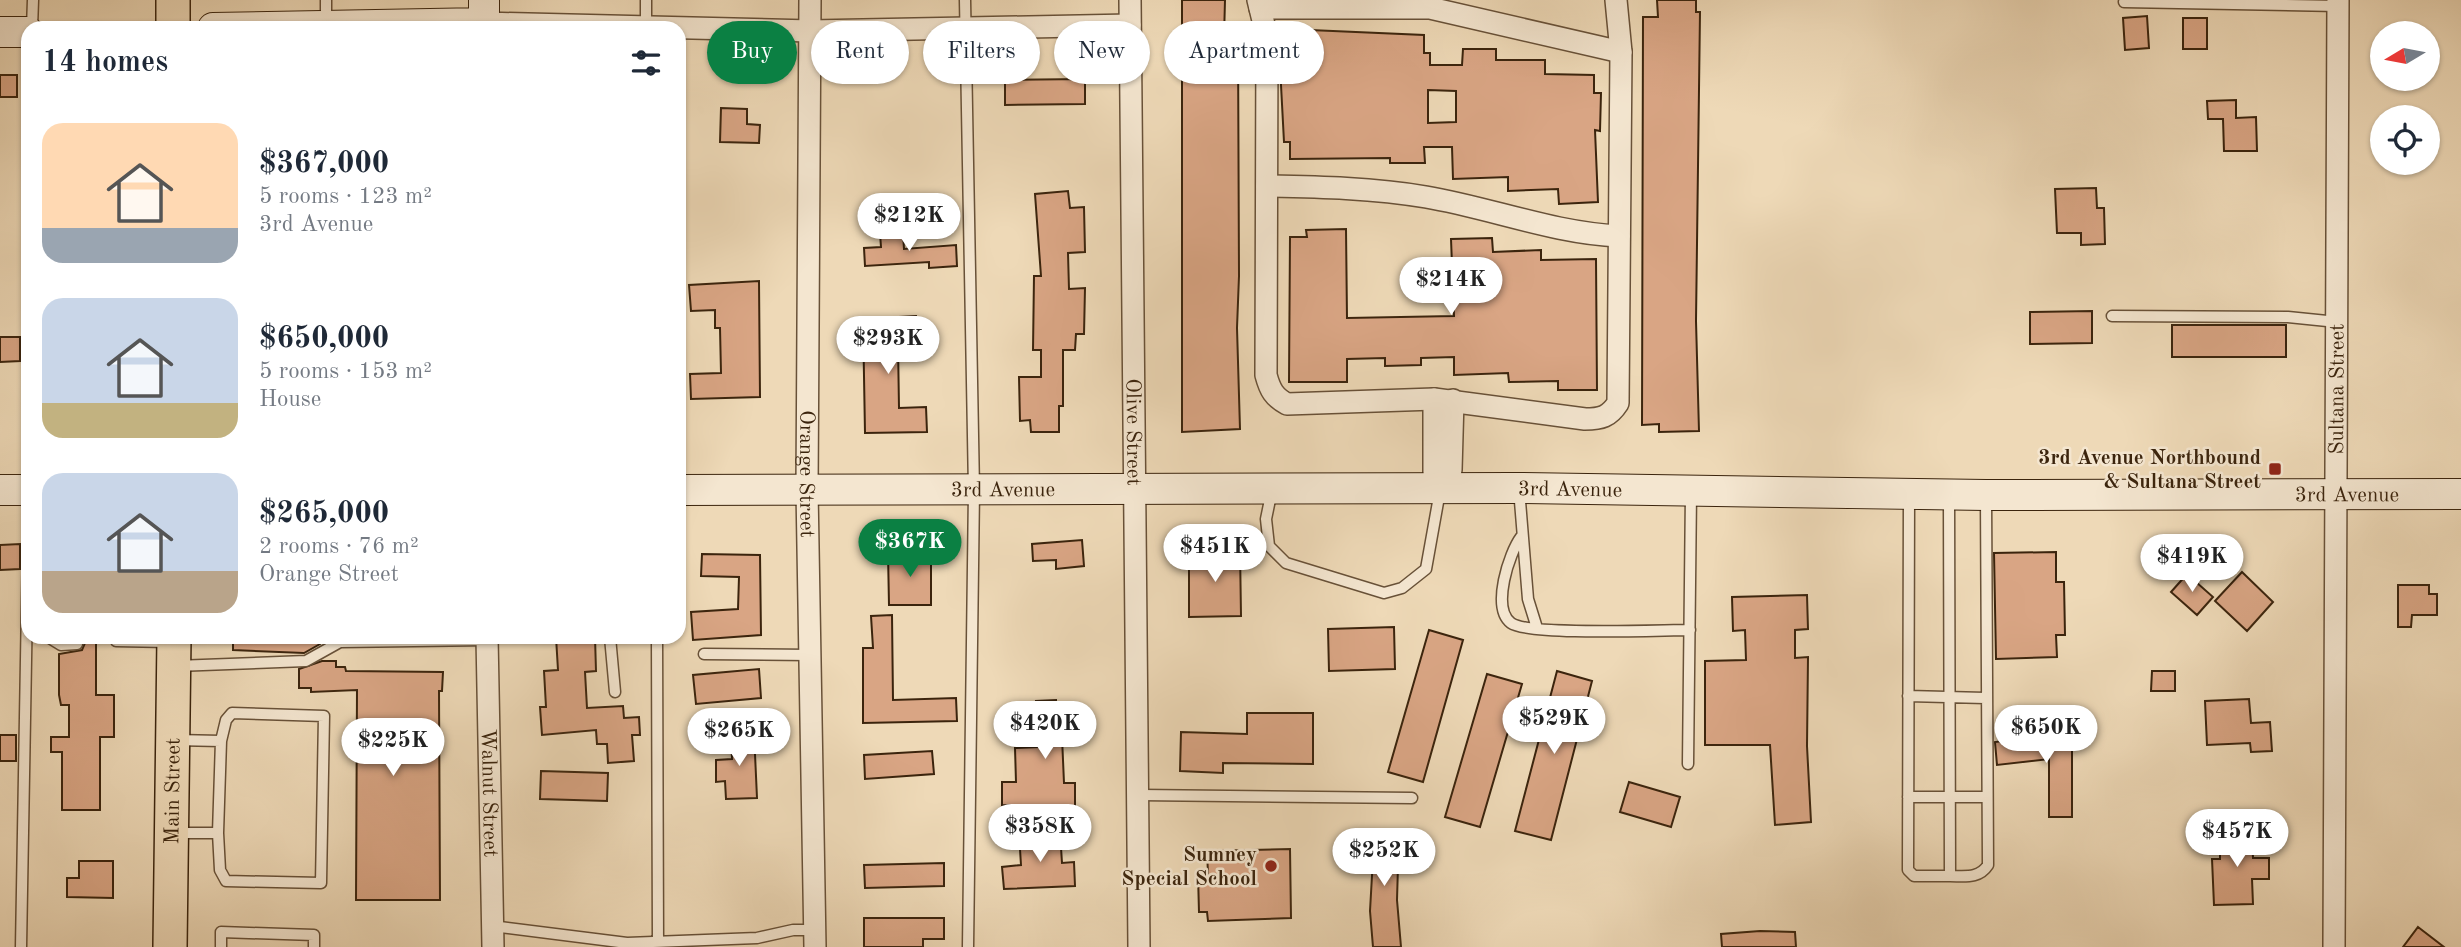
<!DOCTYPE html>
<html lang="en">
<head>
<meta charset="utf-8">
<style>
	body { margin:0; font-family:"Old Standard TT",serif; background:#f2f2f3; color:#1f2937; height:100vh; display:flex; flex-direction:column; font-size:26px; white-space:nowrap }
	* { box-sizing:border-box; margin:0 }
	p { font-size:23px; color:#747a83 }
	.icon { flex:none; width:38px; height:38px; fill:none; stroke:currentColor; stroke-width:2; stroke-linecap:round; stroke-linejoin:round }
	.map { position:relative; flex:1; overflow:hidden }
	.side { position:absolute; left:21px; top:21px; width:665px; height:623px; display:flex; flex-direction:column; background:#fff; border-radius:21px; box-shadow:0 2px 5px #0004 }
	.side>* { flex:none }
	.banner { position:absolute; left:707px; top:21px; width:665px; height:63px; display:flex; gap:14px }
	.needle { width:46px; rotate:260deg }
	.fabs { position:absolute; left:2370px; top:21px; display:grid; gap:14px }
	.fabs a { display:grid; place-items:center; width:70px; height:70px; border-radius:50%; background:#fff; box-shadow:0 2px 5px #0004; font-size:35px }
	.price { position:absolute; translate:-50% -60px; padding:0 16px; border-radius:24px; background:#fff; color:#222; font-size:23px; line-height:46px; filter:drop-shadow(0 2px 4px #0008) }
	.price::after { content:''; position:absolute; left:50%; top:42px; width:21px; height:16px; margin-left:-10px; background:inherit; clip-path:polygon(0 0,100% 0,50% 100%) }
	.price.selected { background:#0b8043; color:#fff }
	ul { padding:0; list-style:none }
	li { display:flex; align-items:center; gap:21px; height:175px; padding:0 21px }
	li span { display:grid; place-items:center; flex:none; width:196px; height:140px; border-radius:21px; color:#555 }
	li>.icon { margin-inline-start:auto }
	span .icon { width:84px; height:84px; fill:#fffc; stroke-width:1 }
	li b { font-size:30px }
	h2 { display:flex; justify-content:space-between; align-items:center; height:84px; padding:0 21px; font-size:30px }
	.pill { padding:0 24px; border-radius:32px; background:#fff; box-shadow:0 2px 5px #0004; font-size:24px; line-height:63px }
	.pill.selected { background:#0b8043; color:#fff }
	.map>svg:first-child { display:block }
</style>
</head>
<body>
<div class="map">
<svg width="2461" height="947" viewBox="0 0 2461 947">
	<rect width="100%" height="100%" fill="#eed9b7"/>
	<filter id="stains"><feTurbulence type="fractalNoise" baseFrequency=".00286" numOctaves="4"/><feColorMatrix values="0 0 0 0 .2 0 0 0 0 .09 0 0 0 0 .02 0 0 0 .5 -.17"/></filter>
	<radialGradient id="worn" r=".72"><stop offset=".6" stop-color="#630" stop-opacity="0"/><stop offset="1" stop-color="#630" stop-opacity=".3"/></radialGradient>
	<path fill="#d9a584" stroke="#3b240d" stroke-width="2" fill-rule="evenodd" d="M1182 0H1225L1224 38H1238L1239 276 1237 328 1240 429 1182 432Z
		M1657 0H1696V12H1700L1696 321 1699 431 1659 432V424L1642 425 1643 17H1658Z
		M2147 16 2149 48 2125 50 2123 18Z
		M2183 18H2207V49H2183Z
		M1287 29 1424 35V53H1430V65H1462L1463 49H1496V60H1545V74L1594 75V93H1601L1600 131 1595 130 1598 202 1559 204 1558 189 1508 191V177L1453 179 1452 147H1424L1425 163H1390V158L1290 159V142H1284L1281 85V45H1287ZM1428 90 1456 91V122L1428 123Z
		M0 75H17V97H0Z
		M1085 79V104L1005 105V80Z
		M2236 100V118L2256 117 2257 151H2224L2223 119H2208L2207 101Z
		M721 108 747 109V124L760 125 759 143 720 142Z
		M2096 188 2097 208H2104L2105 244 2081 245V233H2057L2055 189Z
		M1068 191 1070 208 1084 207 1085 252 1068 253 1069 289 1085 288 1084 334H1076L1075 350H1063V406H1059V432H1031L1030 420 1020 421 1019 377H1041V350H1033L1034 276H1041L1035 194Z
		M1346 229 1347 318 1454 316 1451 239 1492 238 1493 252 1541 250V260L1596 259 1597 390H1558V381L1509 382 1508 373 1454 375V357L1421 358V365L1385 366V358L1347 359V382H1289L1290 237H1307L1306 230Z
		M903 232 904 249 956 245 957 266 929 268V262L865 266 864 248 881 247 880 233Z
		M759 281 760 397 691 399 690 374 721 373 720 328H715V310L691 311 689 285Z
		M2092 311V343L2030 344V312Z
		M916 316 918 344 898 345 899 408 926 407 927 432 865 433 863 319Z
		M2172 325H2286V357H2172Z
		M0 337H20V361L0 362Z
		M1082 540 1084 566 1056 569V560L1033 561 1032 544Z
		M20 544V569L0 570V545Z
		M1240 550 1241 616 1189 617V551Z
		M2056 552V582H2064L2065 635H2056L2057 657 1996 659 1994 553Z
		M888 553H931V605H889Z
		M702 554 760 555 761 635 693 640 691 612 738 609 739 577 701 576Z
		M2242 572 2273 602 2247 631 2215 601Z
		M2187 574 2213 597 2197 615 2171 592Z
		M2398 585H2429V594H2437V615H2412L2411 627H2398Z
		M1807 595 1808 629 1795 630V658L1808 657 1807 746 1811 822 1775 825 1770 745H1705V661L1746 660 1745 630 1733 631 1732 597Z
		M892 615 893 700 956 698 957 721 863 723V648H873L871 616Z
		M1394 627 1395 669 1329 671 1328 629Z
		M1429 630 1463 640 1423 782 1388 772Z
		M80 637H96V695H114V737H100V810H62V752H51V737H69V705H61L59 695V654L82 650 85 643Z
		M233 637H320V644L304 653 233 650Z
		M556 637H595L596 671 585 672 587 708 623 706 624 718 639 717 640 735H632L634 761 608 763 607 744H597L596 730 542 735 540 707H546L544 671 558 670Z
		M322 661H336V667H345L346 671 443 672 442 691H439L440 900H356L357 690 311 692V688H299V669Z
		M759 669 761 698 696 704 693 675Z
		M1557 671 1592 681 1551 840 1515 831Z
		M2152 671H2175V691H2151Z
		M1487 674 1522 684 1480 827 1445 817Z
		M2249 699 2251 723 2270 722 2272 751 2251 752 2250 743 2207 745 2205 701Z
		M1056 700V710L1083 709 1085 735 1062 737 1064 783H1075V806L1002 805V782H1016L1015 748 1039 747 1036 701Z
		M1247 713H1313V764L1223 763V773L1180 771 1181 732 1247 734Z
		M2049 731H2072V817H2049V759L1997 765 1995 742 2049 735Z
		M731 732H754L757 798 726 799 725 781 716 782V760L732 759Z
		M0 735H16V761H0Z
		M932 751 934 774 865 779 864 755Z
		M541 771 608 773 607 801 540 799Z
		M1629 782 1680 797 1671 827 1620 812Z
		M1399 831 1397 900 1401 947H1373L1370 911 1373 858H1368L1366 833Z
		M2252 831 2253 858H2269V879H2252L2253 904 2214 905 2212 859H2220V832Z
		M1060 832 1062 863 1074 862 1075 886 1004 889 1002 867 1021 865 1019 833Z
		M1290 849 1291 918 1208 921 1207 912H1199L1198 875 1208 874 1207 851Z
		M79 861H113V898L67 897V878H79Z
		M944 863V886L865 888 864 865Z
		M864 918H944V939H923V947H864Z
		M2418 927 2444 947H2403Z
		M1760 931 1795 932 1796 947H1722L1721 934Z"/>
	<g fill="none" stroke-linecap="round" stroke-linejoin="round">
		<g stroke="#685138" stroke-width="13">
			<path id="lane" d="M326 0V24
				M965 0 974 490 968 947
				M2124 2 2338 6
				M32 28 33 0
				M646 28V0
				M2112 316 2288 317 2337 322
				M1519 489 1528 599 1537 628
				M1272 490 1266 519 1269 546 1286 563 1384 593 1402 588 1426 569 1440 491
				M1909 497 1908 870 1914 876H1950
				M1949 498 1950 876C1965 876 1979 879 1988 865L1986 497
				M1521 537C1509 553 1491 608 1511 623 1529 636 1660 630 1690 630
				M48 637 61 645 77 644
				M116 637V641L169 642
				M610 637 615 692
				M657 637 658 947
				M704 654 810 655
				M176 666 306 661 340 642 487 640
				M1908 696 1985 698
				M175 740 221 741 218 833H176
				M1688 764 1691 492
				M1140 795 1412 798
				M1908 797H1986
				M218 833 220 870 226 881 321 883 324 716 232 713 226 720 221 741
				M492 926 627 943 757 938 793 930H815
				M21 947 28 545
				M221 947V932L314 935V947"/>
		</g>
		<g stroke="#685138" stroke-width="24">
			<g id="street">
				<path id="s1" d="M810 0 807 490 815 947"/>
				<path id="s2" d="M1130 0 1139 947"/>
				<path d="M1258 0 1267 37 1266 375C1270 390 1274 397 1287 404L1434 399 1585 419C1601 419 1609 417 1618 403L1621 52 1616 0"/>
				<path d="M1260 8H1430L1621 52"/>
				<path d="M484 28V23L811 31 1130 25"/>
				<path d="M1267 186C1320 187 1373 188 1426 197 1491 208 1553 233 1619 236"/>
				<path d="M1434 399V472L1440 489"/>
				<path d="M1440 489 1451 470 1453 400"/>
				<path id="s3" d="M487 637 493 947"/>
				<path id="s4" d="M2334 947 2338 0"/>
			</g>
		</g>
		<g stroke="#3b240d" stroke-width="32">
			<g id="secondary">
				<path d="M213 28 484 23V0"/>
				<path d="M0 32H28"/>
				<path d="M0 490H28"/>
				<path id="s5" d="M679 490 1519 488 1986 495 2461 494"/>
			</g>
		</g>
		<g stroke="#3b240d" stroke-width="36">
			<g id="primary">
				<path d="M173 0V28"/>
				<path id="s6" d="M170 947 174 637"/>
			</g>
		</g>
		<use href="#lane" stroke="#f4e6d0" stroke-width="10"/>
		<use href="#street" stroke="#f4e6d0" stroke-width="21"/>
		<use href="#secondary" stroke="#f4e6d0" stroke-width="30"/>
		<use href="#primary" stroke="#eed9b7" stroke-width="33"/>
	</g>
	<g fill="#8f2418" stroke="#f4e6d0" stroke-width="2.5">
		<rect x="2268" y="462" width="14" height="14" rx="3.5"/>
		<circle cx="1271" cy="866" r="7"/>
	</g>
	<g text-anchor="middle" stroke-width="5" stroke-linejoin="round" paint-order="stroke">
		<g font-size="21" fill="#3b240d" stroke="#f4e6d0">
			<text dy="7" stroke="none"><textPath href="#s4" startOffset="558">Sultana Street</textPath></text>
			<text dy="7" stroke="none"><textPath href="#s2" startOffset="432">Olive Street</textPath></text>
			<text dy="7" stroke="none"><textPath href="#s1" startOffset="474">Orange Street</textPath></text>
			<text dy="7" stroke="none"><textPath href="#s5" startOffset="324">3rd Avenue</textPath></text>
			<text dy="7" stroke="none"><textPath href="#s5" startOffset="891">3rd Avenue</textPath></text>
			<text dy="7" stroke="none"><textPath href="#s5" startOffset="1668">3rd Avenue</textPath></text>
			<text dy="7" stroke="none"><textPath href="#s6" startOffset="156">Main Street</textPath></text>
			<text dy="7" stroke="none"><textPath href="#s3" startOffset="156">Walnut Street</textPath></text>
		</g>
		<g font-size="21" font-weight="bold" fill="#3b240d" stroke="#f4e6d0" text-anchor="end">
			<text x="2261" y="464">3rd Avenue Northbound<tspan x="2261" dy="24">&amp; Sultana Street</tspan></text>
			<text x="1257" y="861">Sumney<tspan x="1257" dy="24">Special School</tspan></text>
		</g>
	</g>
	<rect width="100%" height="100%" filter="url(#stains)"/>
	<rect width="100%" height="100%" fill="url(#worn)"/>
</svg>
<div class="fabs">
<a><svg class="needle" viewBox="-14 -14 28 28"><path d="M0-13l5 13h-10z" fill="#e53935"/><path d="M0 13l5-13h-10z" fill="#747a83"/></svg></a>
<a><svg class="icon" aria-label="locate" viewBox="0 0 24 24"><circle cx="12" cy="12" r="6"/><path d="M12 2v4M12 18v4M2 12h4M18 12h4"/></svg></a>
</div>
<b class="price" style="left:909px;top:253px">$212K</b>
<b class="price" style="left:1451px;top:317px">$214K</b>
<b class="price" style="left:888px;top:376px">$293K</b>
<b class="price selected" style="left:910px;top:579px">$367K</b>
<b class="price" style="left:1215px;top:584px">$451K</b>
<b class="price" style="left:2192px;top:594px">$419K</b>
<b class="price" style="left:1554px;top:756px">$529K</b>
<b class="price" style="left:1045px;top:761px">$420K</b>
<b class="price" style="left:2046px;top:765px">$650K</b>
<b class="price" style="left:739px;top:768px">$265K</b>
<b class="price" style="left:393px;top:778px">$225K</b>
<b class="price" style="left:1040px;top:864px">$358K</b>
<b class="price" style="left:2237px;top:869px">$457K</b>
<b class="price" style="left:1384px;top:888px">$252K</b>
<div class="banner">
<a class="pill selected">Buy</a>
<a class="pill">Rent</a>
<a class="pill">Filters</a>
<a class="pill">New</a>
<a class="pill">Apartment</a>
</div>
<section class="side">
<h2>14 homes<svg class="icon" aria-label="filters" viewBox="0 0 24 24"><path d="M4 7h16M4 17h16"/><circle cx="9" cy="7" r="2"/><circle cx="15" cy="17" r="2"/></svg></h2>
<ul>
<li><span style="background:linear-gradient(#ffd9b3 75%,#9aa5b1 0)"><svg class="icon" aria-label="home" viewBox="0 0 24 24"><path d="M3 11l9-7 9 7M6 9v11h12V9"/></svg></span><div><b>$367,000</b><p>5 rooms · 123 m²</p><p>3rd Avenue</p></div></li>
<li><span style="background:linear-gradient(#c9d6e8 75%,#c2b280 0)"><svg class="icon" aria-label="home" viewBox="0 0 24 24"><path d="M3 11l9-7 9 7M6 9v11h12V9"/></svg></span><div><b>$650,000</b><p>5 rooms · 153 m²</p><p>House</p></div></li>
<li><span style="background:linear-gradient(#c9d6e8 70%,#b9a48a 0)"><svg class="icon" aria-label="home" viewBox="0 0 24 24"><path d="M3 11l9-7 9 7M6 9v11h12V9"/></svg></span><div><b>$265,000</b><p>2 rooms · 76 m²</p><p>Orange Street</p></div></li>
</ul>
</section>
</div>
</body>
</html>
